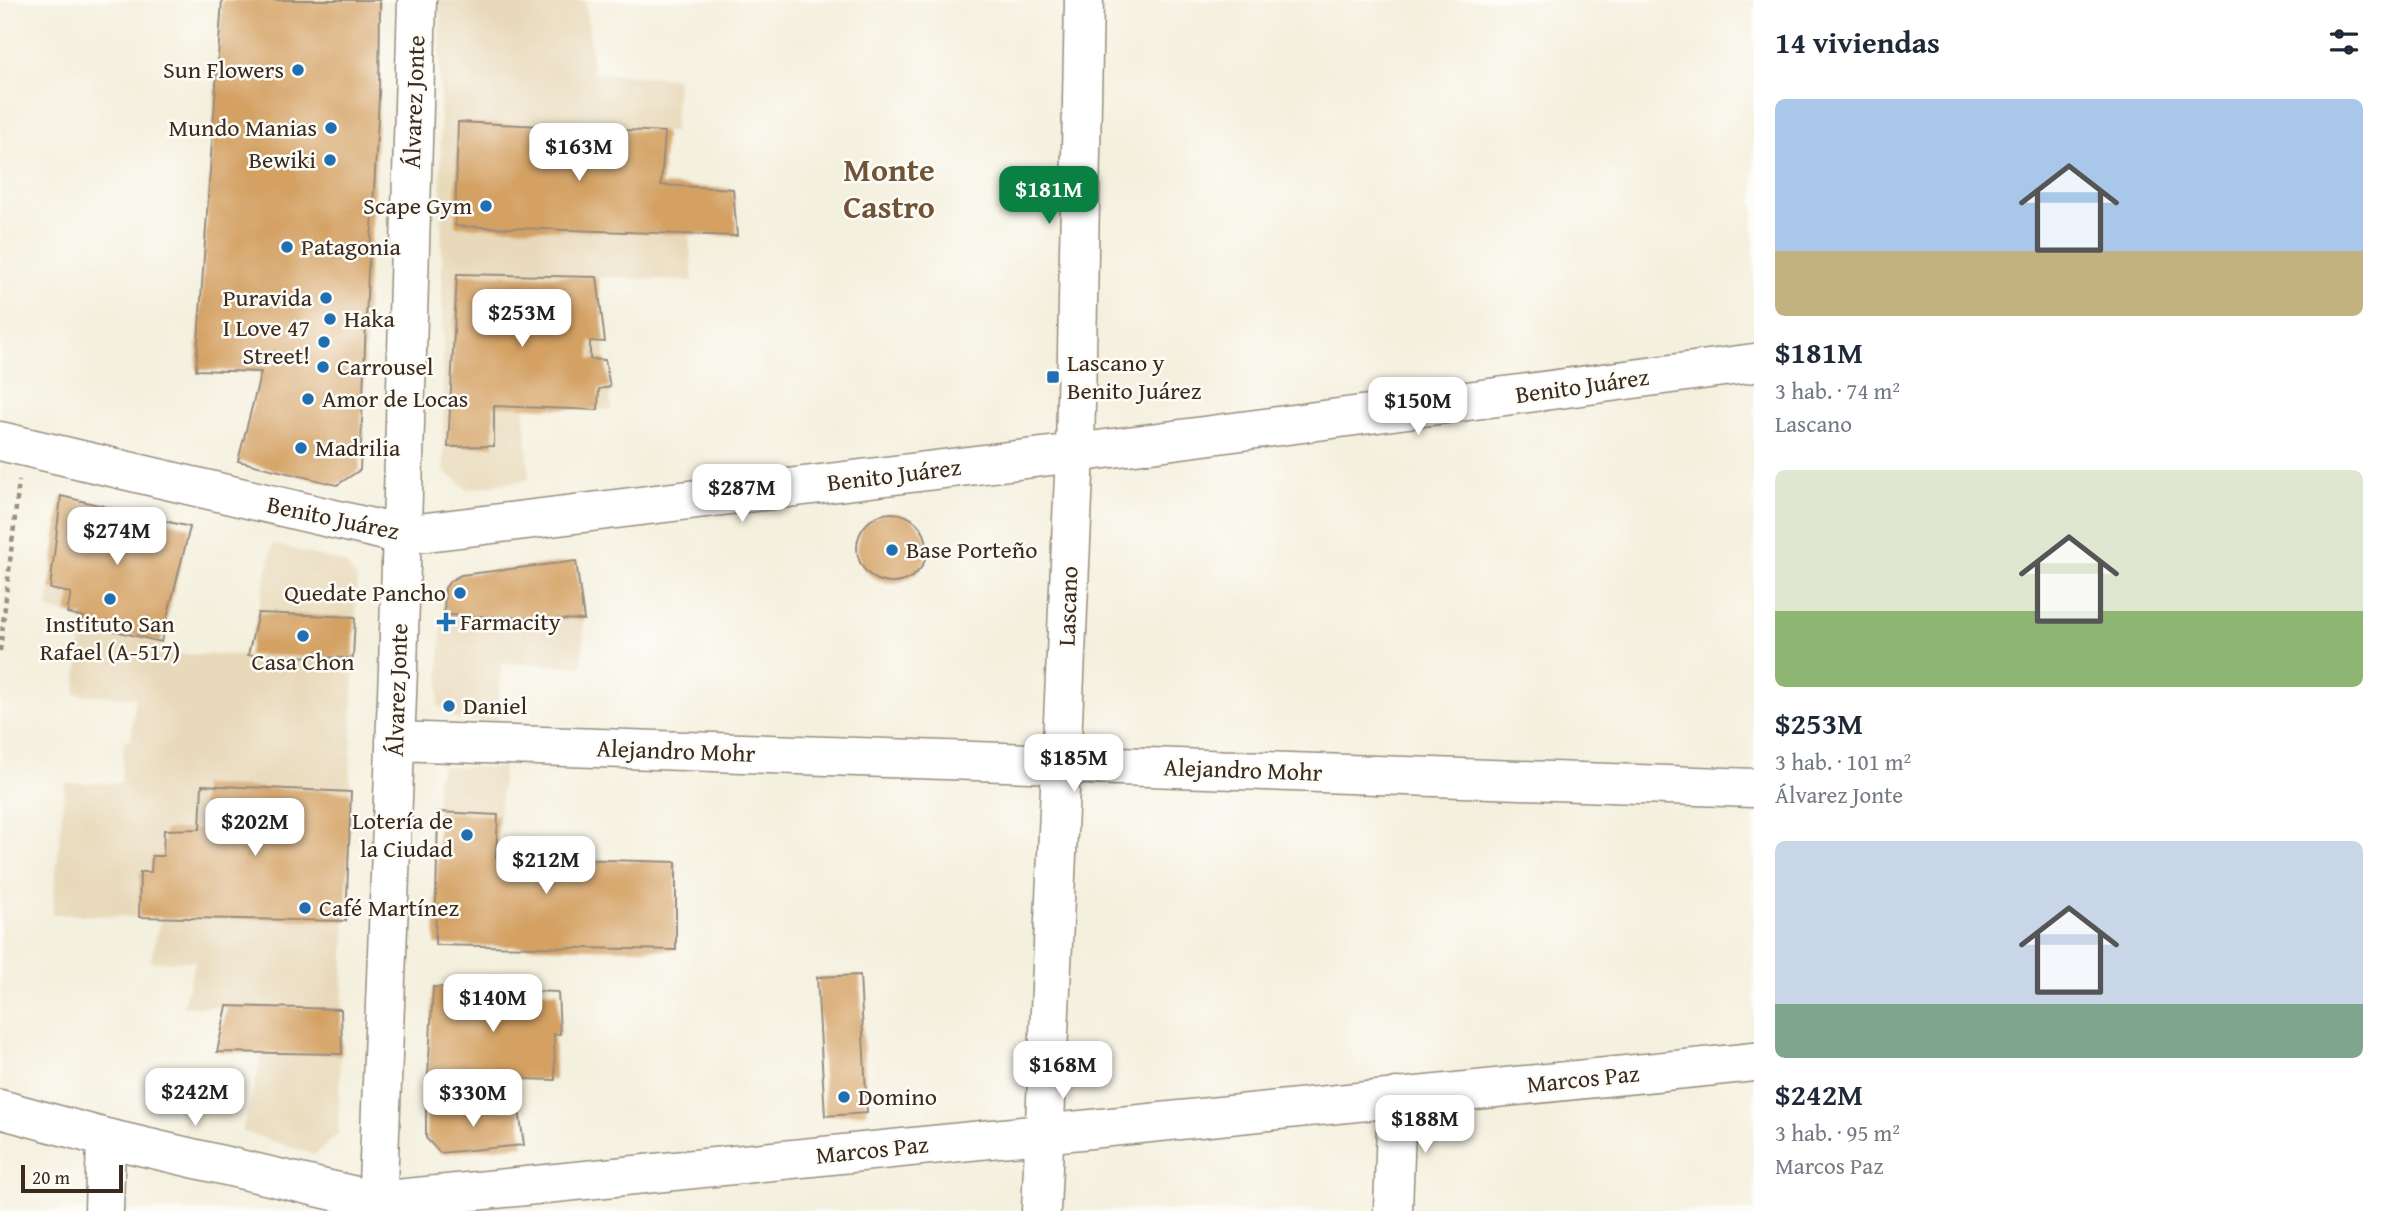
<!DOCTYPE html>
<html lang="es">
<head>
<meta charset="utf-8">
<style>
	body { margin:0; font-family:"Gentium Book Plus",serif; background:#f6f6f7; color:#1f2937; height:100vh; display:flex; flex-direction:column; font-size:26px; white-space:nowrap }
	* { box-sizing:border-box; margin:0 }
	p { font-size:23px; color:#747a83 }
	.icon { flex:none; width:38px; height:38px; fill:none; stroke:currentColor; stroke-width:2; stroke-linecap:round; stroke-linejoin:round }
	.map { position:relative; flex:1; overflow:hidden }
	.details { display:flex; flex-direction:column; background:#fff; width:630px }
	.details>* { flex:none }
	.scale { position:absolute; left:21px; bottom:18px; width:102px; box-sizing:border-box; padding-left:7px; border:4px solid #3b2a1e; border-top:0; font-size:19px; line-height:24px; white-space:nowrap; color:#3b2a1e; -webkit-text-stroke:5px #fdfcf7; paint-order:stroke }
	.price { position:absolute; translate:-50% -60px; padding:0 16px; border-radius:14px; background:#fff; color:#222; font-size:23px; line-height:46px; filter:drop-shadow(0 2px 4px #0008) }
	.price::after { content:''; position:absolute; left:50%; top:42px; width:21px; height:16px; margin-left:-10px; background:inherit; clip-path:polygon(0 0,100% 0,50% 100%) }
	.price.on { background:#0b8043; color:#fff }
	ul { padding:0; list-style:none }
	li { display:grid; align-content:center; gap:14px; height:371px; padding:0 21px }
	li span { display:grid; place-items:center; height:217px; border-radius:10px; color:#555 }
	li>.icon { margin-inline-start:auto }
	span .icon { width:126px; height:126px; fill:#fffc; stroke-width:1 }
	li b { font-size:30px }
	h2 { display:flex; justify-content:space-between; align-items:center; height:84px; padding:0 21px; font-size:30px }
	main { display:flex; flex:1; min-height:0 }
	.map>svg:first-child { display:block }
</style>
</head>
<body>
<main>
<div class="map">
<svg width="1754" height="1211" viewBox="0 0 1754 1211">
	<rect width="100%" height="100%" fill="#fdfcf7"/>
	<filter id="ink" filterUnits="userSpaceOnUse"><feTurbulence type="fractalNoise" baseFrequency=".0143" numOctaves="2"/><feDisplacementMap in="SourceGraphic" scale="14" xChannelSelector="R" yChannelSelector="G"/><feConvolveMatrix kernelMatrix="1 2 1 2 8 2 1 2 1" color-interpolation-filters="sRGB"/></filter>
	<filter id="wash" filterUnits="userSpaceOnUse"><feTurbulence type="fractalNoise" baseFrequency=".00686" numOctaves="4" result="noise"/><feDisplacementMap in="SourceGraphic" scale="28" xChannelSelector="R" yChannelSelector="G"/><feGaussianBlur stdDeviation="1.57" result="paint"/><feColorMatrix in="noise" values="0 0 0 0 0 0 0 0 0 0 0 0 0 0 0 0 0 1.4 0 .05"/><feComposite in="paint" operator="in"/></filter>
	<g filter="url(#wash)">
		<rect width="100%" height="100%" fill="#f4f0de"/>
		<path fill="#e8d9ba" d="M439 0H585L594 73 677 78 674 132H665L662 185 733 189 737 236 689 234 693 281 598 277 605 342V360L612 410 525 407 529 480 467 489 444 471Z
			M61 496 190 527 158 654 248 655 273 544 345 563 357 578 338 1134 315 1155 242 1131 263 1052H217L226 1007H183L195 961 150 962 161 918 52 914 65 783H121L124 740 131 741 135 697 75 694 84 617 48 609Z
			M576 561 584 620 582 667 501 663 498 722 458 720 438 705 443 589 456 574Z
			M442 766 503 768 496 857 437 854V777Z
			M433 987 558 992 560 1034 554 1035 555 1080 516 1079 524 1145 443 1155 425 1138Z"/>
		<g id="blocks">
			<path fill="#d4a164" d="M222 0H380L379 98 372 228 368 271 360 470 337 485 238 461 261 372 196 370Z
				M458 122 665 132 661 185 733 189 737 236 455 226Z
				M457 274 597 277 605 342 590 341V359L605 360 610 387 599 389 598 410 494 406V446L448 447Z
				M61 496 190 527 161 642 83 623 84 617 67 613 71 593 50 589Z
				M857 548a35 35 0 1 1 70 0a35 35 0 1 1-70 0Z
				M576 561 584 620 444 615 445 588 450 581 461 575Z
				M258 613 355 617 353 658 248 655Z
				M202 785 351 792 346 921 139 917 140 872H151L152 856H163L164 830 200 829Z
				M438 812 498 815 496 857 676 862V950L435 945Z
				M860 975 867 1113 825 1116 817 977Z
				M433 987 558 992 560 1034H554L555 1080 428 1076Z
				M227 1006 341 1009 342 1054 217 1052Z
				M426 1108 519 1110 524 1145 440 1153 426 1138Z"/>
		</g>
	</g>
	<g filter="url(#ink)">
		<use href="#blocks" fill-opacity="0" stroke="#988d7e" stroke-width="2"/>
		<g fill="none" stroke-linecap="round" stroke-linejoin="round">
			<g stroke="#988d7e" stroke-width="41">
				<path id="minor" d="M0 441 402 535 1075 453 1754 363
					M395 741 1754 788
					M0 1109 106 1138 377 1201 1754 1062
					M104 1211 106 1138
					M377 1211 398 669 417 0
					M1041 1211 1075 453 1084 0
					M1393 1211 1397 1097"/>
			</g>
			<path stroke="#988d7e" stroke-width="4.5" stroke-dasharray="5 5" stroke-linecap="butt" d="M0 651 19 481"/>
			<use href="#minor" stroke="#fff" stroke-width="38"/>
		</g>
	</g>
	<g fill="#1f6fb2" stroke="#fdfcf7" stroke-width="2.5">
		<circle cx="298" cy="70" r="7"/>
		<circle cx="331" cy="128" r="7"/>
		<circle cx="330" cy="160" r="7"/>
		<circle cx="486" cy="206" r="7"/>
		<circle cx="287" cy="247" r="7"/>
		<circle cx="326" cy="298" r="7"/>
		<circle cx="330" cy="319" r="7"/>
		<circle cx="324" cy="342" r="7"/>
		<circle cx="323" cy="367" r="7"/>
		<rect x="1046" y="370" width="14" height="14" rx="3.5"/>
		<circle cx="308" cy="399" r="7"/>
		<circle cx="301" cy="448" r="7"/>
		<circle cx="892" cy="550" r="7"/>
		<circle cx="460" cy="593" r="7"/>
		<circle cx="110" cy="599" r="7"/>
		<path d="M442.5 611.5h7v7h7v7h-7v7h-7v-7h-7v-7h7z"/>
		<circle cx="303" cy="636" r="7"/>
		<circle cx="449" cy="706" r="7"/>
		<circle cx="467" cy="835" r="7"/>
		<circle cx="305" cy="908" r="7"/>
		<circle cx="844" cy="1097" r="7"/>
	</g>
	<g text-anchor="middle" stroke-width="5" stroke-linejoin="round" paint-order="stroke">
		<g font-size="24" fill="#3b2a1e" stroke="#fdfcf7" text-anchor="start">
			<text x="284" y="78" text-anchor="end">Sun Flowers</text>
			<text x="317" y="136" text-anchor="end">Mundo Manias</text>
			<text x="316" y="168" text-anchor="end">Bewiki</text>
			<text x="472" y="214" text-anchor="end">Scape Gym</text>
			<text x="301" y="255">Patagonia</text>
			<text x="312" y="306" text-anchor="end">Puravida</text>
			<text x="344" y="327">Haka</text>
			<text x="310" y="336" text-anchor="end">I Love 47<tspan x="310" dy="28">Street!</tspan></text>
			<text x="1067" y="371">Lascano y<tspan x="1067" dy="28">Benito Juárez</tspan></text>
			<text x="337" y="375">Carrousel</text>
			<text x="322" y="407">Amor de Locas</text>
			<text x="315" y="456">Madrilia</text>
			<text x="906" y="558">Base Porteño</text>
			<text x="446" y="601" text-anchor="end">Quedate Pancho</text>
			<text x="460" y="630">Farmacity</text>
			<text x="110" y="632" text-anchor="middle">Instituto San<tspan x="110" dy="28">Rafael (A-517)</tspan></text>
			<text x="303" y="670" text-anchor="middle">Casa Chon</text>
			<text x="463" y="714">Daniel</text>
			<text x="453" y="829" text-anchor="end">Lotería de<tspan x="453" dy="28">la Ciudad</tspan></text>
			<text x="319" y="916">Café Martínez</text>
			<text x="858" y="1105">Domino</text>
		</g>
		<g font-size="24" fill="#3b2a1e" stroke="#fdfcf7">
			<text transform="translate(414 102) rotate(-88)" y="8">Álvarez Jonte</text>
			<text transform="translate(1582 386) rotate(-8)" y="8">Benito Juárez</text>
			<text transform="translate(894 475) rotate(-7)" y="8">Benito Juárez</text>
			<text transform="translate(333 518) rotate(12)" y="8">Benito Juárez</text>
			<text transform="translate(1068 606) rotate(-88)" y="8">Lascano</text>
			<text transform="translate(397 690) rotate(-88)" y="8">Álvarez Jonte</text>
			<text transform="translate(676 751) rotate(2)" y="8">Alejandro Mohr</text>
			<text transform="translate(1243 770) rotate(2)" y="8">Alejandro Mohr</text>
			<text transform="translate(1583 1079) rotate(-6)" y="8">Marcos Paz</text>
			<text transform="translate(872 1150) rotate(-6)" y="8">Marcos Paz</text>
		</g>
		<g font-size="32" font-weight="bold" fill="#715436" stroke="#fdfcf7">
			<text x="889" y="181">Monte<tspan x="889" dy="37">Castro</tspan></text>
		</g>
	</g>
</svg>
<div class="scale">20 m</div>
<b class="price" style="left:579px;top:183px">$163M</b>
<b class="price on" style="left:1049px;top:226px">$181M</b>
<b class="price" style="left:522px;top:349px">$253M</b>
<b class="price" style="left:1418px;top:437px">$150M</b>
<b class="price" style="left:742px;top:524px">$287M</b>
<b class="price" style="left:117px;top:567px">$274M</b>
<b class="price" style="left:1074px;top:794px">$185M</b>
<b class="price" style="left:255px;top:858px">$202M</b>
<b class="price" style="left:546px;top:896px">$212M</b>
<b class="price" style="left:493px;top:1034px">$140M</b>
<b class="price" style="left:1063px;top:1101px">$168M</b>
<b class="price" style="left:195px;top:1128px">$242M</b>
<b class="price" style="left:473px;top:1129px">$330M</b>
<b class="price" style="left:1425px;top:1155px">$188M</b>
</div>
<section class="details">
<h2>14 viviendas<svg class="icon" aria-label="filters" viewBox="0 0 24 24"><path d="M4 7h16M4 17h16"/><circle cx="9" cy="7" r="2"/><circle cx="15" cy="17" r="2"/></svg></h2>
<ul>
<li><span style="background:linear-gradient(#a9c7e8 70%,#c2b280 0)"><svg class="icon" aria-label="home" viewBox="0 0 24 24"><path d="M3 11l9-7 9 7M6 9v11h12V9"/></svg></span><div><b>$181M</b><p>3 hab. · 74 m²</p><p>Lascano</p></div></li>
<li><span style="background:linear-gradient(#dfe7d0 65%,#8fb573 0)"><svg class="icon" aria-label="home" viewBox="0 0 24 24"><path d="M3 11l9-7 9 7M6 9v11h12V9"/></svg></span><div><b>$253M</b><p>3 hab. · 101 m²</p><p>Álvarez Jonte</p></div></li>
<li><span style="background:linear-gradient(#c9d6e8 75%,#7fa58c 0)"><svg class="icon" aria-label="home" viewBox="0 0 24 24"><path d="M3 11l9-7 9 7M6 9v11h12V9"/></svg></span><div><b>$242M</b><p>3 hab. · 95 m²</p><p>Marcos Paz</p></div></li>
</ul>
</section>
</main>
</body>
</html>
